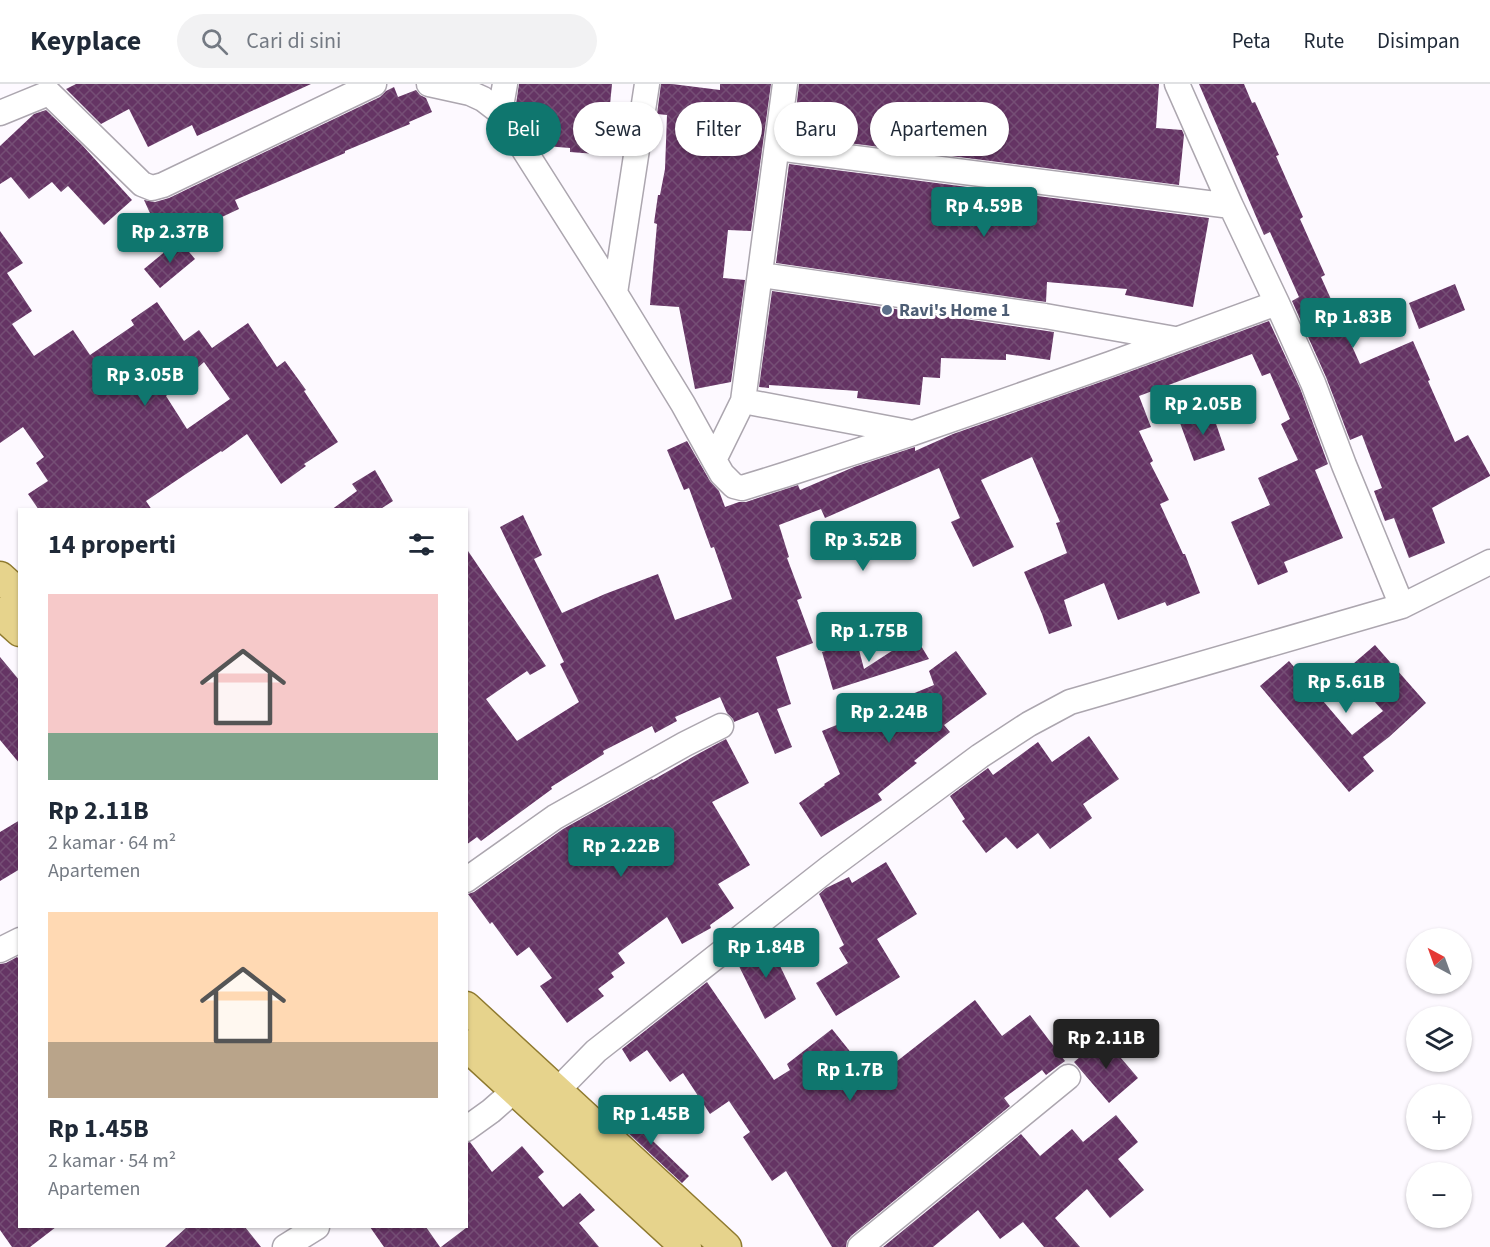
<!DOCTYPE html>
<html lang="id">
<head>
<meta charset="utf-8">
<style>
	body { margin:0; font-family:"Source Sans 3",sans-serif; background:#f2f2f3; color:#1f2937; height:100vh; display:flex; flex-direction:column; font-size:22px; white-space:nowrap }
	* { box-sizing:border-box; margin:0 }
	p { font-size:20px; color:#747a83 }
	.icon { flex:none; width:33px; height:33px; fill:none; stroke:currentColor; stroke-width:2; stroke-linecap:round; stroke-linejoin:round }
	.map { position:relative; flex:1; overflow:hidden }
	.sheet { position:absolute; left:18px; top:424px; width:450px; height:720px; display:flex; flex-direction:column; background:#fff; border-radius:0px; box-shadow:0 2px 4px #0004 }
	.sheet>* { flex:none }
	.top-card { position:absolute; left:486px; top:18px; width:570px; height:54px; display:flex; gap:12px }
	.needle { width:39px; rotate:319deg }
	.buttons { position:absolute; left:1406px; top:844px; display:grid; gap:12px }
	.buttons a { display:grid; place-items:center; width:66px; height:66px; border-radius:50%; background:#fff; box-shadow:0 2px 4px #0004; font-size:30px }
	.price { position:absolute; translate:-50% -51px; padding:0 14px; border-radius:6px; background:#0f766e; color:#fff; font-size:20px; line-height:39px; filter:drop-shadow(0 2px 3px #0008) }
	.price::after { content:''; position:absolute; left:50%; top:36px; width:18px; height:14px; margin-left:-9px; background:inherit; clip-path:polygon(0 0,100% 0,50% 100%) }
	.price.current { background:#222; color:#fff }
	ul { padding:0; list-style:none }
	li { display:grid; align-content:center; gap:12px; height:318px; padding:0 30px }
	li span { display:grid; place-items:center; height:186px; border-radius:0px; color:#555 }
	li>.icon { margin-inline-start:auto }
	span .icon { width:108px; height:108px; fill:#fffc; stroke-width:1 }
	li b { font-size:26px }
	h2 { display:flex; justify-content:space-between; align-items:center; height:72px; padding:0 30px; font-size:26px }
	.pill { padding:0 21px; border-radius:27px; background:#fff; box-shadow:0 2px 4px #0004; font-size:21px; line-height:54px }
	.pill.current { background:#0f766e; color:#fff }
	header { display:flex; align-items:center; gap:36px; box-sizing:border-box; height:84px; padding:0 30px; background:#fff; border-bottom:2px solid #e0e1e3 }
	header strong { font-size:28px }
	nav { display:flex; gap:33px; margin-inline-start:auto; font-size:21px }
	.search { width:420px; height:54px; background:#f2f2f3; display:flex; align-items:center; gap:15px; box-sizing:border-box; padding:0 21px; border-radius:33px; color:#747a83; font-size:22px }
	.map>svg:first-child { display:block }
</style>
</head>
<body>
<header>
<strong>Keyplace</strong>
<div class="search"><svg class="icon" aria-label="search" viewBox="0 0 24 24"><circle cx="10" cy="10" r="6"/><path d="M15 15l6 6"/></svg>Cari di sini</div>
<nav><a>Peta</a><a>Rute</a><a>Disimpan</a></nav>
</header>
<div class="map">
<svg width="1490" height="1163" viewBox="0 0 1490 1163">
	<defs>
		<pattern id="building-cross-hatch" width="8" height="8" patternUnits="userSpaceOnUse" patternTransform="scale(1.5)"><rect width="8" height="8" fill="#653464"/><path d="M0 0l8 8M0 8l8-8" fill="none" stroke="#754e75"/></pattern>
	</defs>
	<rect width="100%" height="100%" fill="#fdf9ff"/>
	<path fill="url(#building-cross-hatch)" fill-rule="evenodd" d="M76 0H311L197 52 192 41 148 63 129 25 101 40 66 5Z
		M519 0H612L609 31 599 30 596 70 570 68V64L545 62 547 45 532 44 534 21 516 20Z
		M661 0H672L720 6V0H771L751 147 728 146 723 194 745 196 731 298 695 305 679 223 650 221 657 140 654 139 658 111H660L665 85 667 31 657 30Z
		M799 0H1159L1156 44 1182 46 1184 51 1179 101 793 52Z
		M1199 0H1244L1252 19 1255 18 1279 71 1276 72 1303 133 1300 135 1325 191 1321 193 1360 280 1413 257 1430 296 1428 297 1455 358 1468 351 1490 391V392L1432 424 1445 459 1409 474 1394 434 1385 437 1374 407 1382 404 1362 351 1350 356 1326 293 1292 217 1299 213 1270 148 1264 151Z
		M394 3 398 13 416 6 420 11 426 14 432 28 409 38 410 40 345 67V69L235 116 239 125 164 160 144 116 155 118 169 114 380 13 386 7Z
		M46 26 82 61 132 116 104 141 68 102 61 108 52 98 29 115 11 93 0 100V62L34 30Z
		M789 80 1209 134 1193 223 1125 211 1127 205 1047 198 1046 218 776 179Z
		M0 147 23 179 7 189 32 227 12 240 34 272 73 246 90 271 134 241 131 236 157 218 184 257 199 246 212 264 248 239 277 283 285 277 306 306 304 307 338 358 304 380 306 382 281 400 247 350 222 368 221 367 183 392 146 417 152 426H39L28 410 48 397 36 379 44 373 23 343 0 359ZM204 278 230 315 187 345 166 312Z
		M179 156 195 175 160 204 144 185Z
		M1455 200 1465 226 1419 245 1409 219Z
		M772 207 1054 248 1050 276 1006 270V276L941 274 940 294 923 293 920 321 857 314 858 307 769 301V304L759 303Z
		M1269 237 1300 304 1328 380 1315 386 1343 454 1284 478 1288 488 1258 501 1231 438 1270 421 1258 394 1298 376 1281 340 1290 335 1270 289 1262 292 1252 270 1139 312 1151 343 1139 347 1153 377 1150 379 1169 416 1160 420 1183 470H1185L1200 509 1167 522 1165 518 1118 536 1104 499 1064 516 1072 542 1049 550 1042 530 1024 488 1067 469 1056 439 1060 438 1032 373 981 396 1014 463 973 483 951 438 960 434 939 384 825 434 821 425 779 441 789 473 787 474 802 514 797 516 813 559 776 573 791 620 777 625 792 663 775 670 758 628 734 638 733 635 727 629 720 613 675 633 677 637 655 649 652 642 603 667 604 670 551 703 552 705 481 757 477 753 466 761V464L546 582 530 591 527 587 486 615 517 657 579 618 560 580 564 578 500 443 523 431 542 471 534 475 562 529 605 510 658 490 675 536 732 515 714 463 711 464 689 404 684 406 667 366 687 357 710 397 719 407 725 423 739 418H746L798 401 800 406 854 383 915 363V367L953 350 1115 293Z
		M1212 328 1225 366 1194 377 1180 339Z
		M375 386 393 417 379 426H331L357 407 352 400Z
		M915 552 929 575 833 606 822 568 857 558 864 585Z
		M1375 561 1426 619 1389 653 1363 673 1374 687 1349 708 1260 602 1289 577 1352 651 1383 627 1346 586Z
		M956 567 987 610 944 641 950 648 914 677 917 679 878 710 882 716 821 753 799 719 825 701 824 700 840 690 822 647 934 601 929 587Z
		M0 573 20 597V680L0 656Z
		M1089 652 1119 695 1083 720 1092 734 1050 765 1038 749 1017 765 1006 753 986 769 962 737 965 735 950 712 988 684 993 691 1038 658 1052 678Z
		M726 655 749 699 712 718 750 781 718 800 734 824 710 841 711 844 682 860 667 833 618 869 625 879 611 889 614 893 598 905 604 912 567 939 540 902 552 894 529 863 517 872 492 838 490 840 468 810 474 808 563 745 652 695 653 696 696 671Z
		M20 736V785L0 797V748Z
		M886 778 917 830 877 855 900 893 836 932 816 899 848 879 839 864 844 861 819 810 826 804 849 793 852 799Z
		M767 855 796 915 765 935 736 876 751 863Z
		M17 873 20 876V1143H56L30 1163H12L0 1146V880L6 879Z
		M707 898 774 996 790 986 787 980 832 945 873 996 975 916 1002 952 1030 931 1065 977 1046 991 1042 986 1004 1014 1010 1022 851 1152 847 1157 846 1163H832L786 1087 772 1097 743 1053 750 1048 729 1017 710 1030 683 989 670 998 647 966 630 978 622 965Z
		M1103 953 1138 994 1109 1019 1074 978Z
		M622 1027 689 1092 682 1099 614 1036Z
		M1116 1031 1138 1058 1118 1075 1144 1106 1110 1134 1087 1105 1055 1134 1080 1163H1044L1023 1138 1000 1155 978 1126 933 1163H883L1021 1050 1040 1072 1072 1045 1083 1058Z
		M470 1058 492 1088 522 1062 544 1088 538 1093 563 1123 580 1109 595 1126 579 1139 599 1163H441L466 1144V1059Z
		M187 1143H245L261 1163H165Z
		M370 1143H426L440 1163H384Z"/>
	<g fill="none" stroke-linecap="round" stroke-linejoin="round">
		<g stroke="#aca6af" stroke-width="27">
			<path id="minor" d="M429 0 470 9 483 15 500 28 615 209
				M647 0 615 209 683 320 714 376
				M1177 0 1231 122 1277 219 1313 299 1344 381 1402 522
				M500 28 505 0
				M0 29 49 9 142 100 152 104 163 101 374 0
				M777 64 1231 122
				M761 191 1045 232 1175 255
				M743 317 785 0
				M913 349 743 317 714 376 722 390 734 402 742 404 784 391 913 349 1110 280 1277 219
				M466 796 555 733 685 660 721 642
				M0 866 20 856
				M544 1020 596 967 829 784 980 672 1029 640 1070 618 1402 522 1490 478
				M466 1045 491 1027 515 1006
				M285 1163 317 1143
				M860 1163 1068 993"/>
		</g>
		<g stroke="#8f7a2f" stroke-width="33">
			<path id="major" d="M0 493 20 511
				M0 529 20 547
				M466 923 726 1163
				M466 961 686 1163"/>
		</g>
		<use href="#minor" stroke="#fff" stroke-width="24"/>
		<use href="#major" stroke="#e6d38c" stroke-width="30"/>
	</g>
	<circle fill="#5c6f8a" stroke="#fff" stroke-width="2" cx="887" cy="226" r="6"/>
	<g text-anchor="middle" stroke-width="6" stroke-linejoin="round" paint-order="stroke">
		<g font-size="18" font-weight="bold" fill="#4e5e75" stroke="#fff" text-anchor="start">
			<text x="899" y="232">Ravi's Home 1</text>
		</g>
	</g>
</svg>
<div class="buttons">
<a><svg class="needle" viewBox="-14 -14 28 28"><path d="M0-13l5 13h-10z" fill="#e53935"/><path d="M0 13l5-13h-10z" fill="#747a83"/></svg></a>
<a><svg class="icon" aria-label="layers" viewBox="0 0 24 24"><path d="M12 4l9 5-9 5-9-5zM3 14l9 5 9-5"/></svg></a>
<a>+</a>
<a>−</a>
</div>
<b class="price" style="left:984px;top:154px">Rp 4.59B</b>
<b class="price" style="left:170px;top:180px">Rp 2.37B</b>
<b class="price" style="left:1353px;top:265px">Rp 1.83B</b>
<b class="price" style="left:145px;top:323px">Rp 3.05B</b>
<b class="price" style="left:1203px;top:352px">Rp 2.05B</b>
<b class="price" style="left:863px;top:488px">Rp 3.52B</b>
<b class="price" style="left:869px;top:579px">Rp 1.75B</b>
<b class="price" style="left:1346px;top:630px">Rp 5.61B</b>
<b class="price" style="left:889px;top:660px">Rp 2.24B</b>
<b class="price" style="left:621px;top:794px">Rp 2.22B</b>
<b class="price" style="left:766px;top:895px">Rp 1.84B</b>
<b class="price current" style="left:1106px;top:986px">Rp 2.11B</b>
<b class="price" style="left:850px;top:1018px">Rp 1.7B</b>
<b class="price" style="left:651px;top:1062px">Rp 1.45B</b>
<div class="top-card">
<a class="pill current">Beli</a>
<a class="pill">Sewa</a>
<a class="pill">Filter</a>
<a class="pill">Baru</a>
<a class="pill">Apartemen</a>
</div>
<section class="sheet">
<h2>14 properti<svg class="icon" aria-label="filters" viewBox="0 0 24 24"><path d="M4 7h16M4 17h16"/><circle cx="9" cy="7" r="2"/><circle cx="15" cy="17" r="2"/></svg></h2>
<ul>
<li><span style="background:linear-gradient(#f6c9c9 75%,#7fa58c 0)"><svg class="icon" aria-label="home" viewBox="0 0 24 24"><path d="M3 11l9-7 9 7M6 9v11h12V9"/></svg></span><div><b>Rp 2.11B</b><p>2 kamar · 64 m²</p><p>Apartemen</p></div></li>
<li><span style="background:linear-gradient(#ffd9b3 70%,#b9a48a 0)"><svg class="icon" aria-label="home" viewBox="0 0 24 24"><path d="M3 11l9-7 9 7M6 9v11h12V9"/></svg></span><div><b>Rp 1.45B</b><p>2 kamar · 54 m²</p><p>Apartemen</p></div></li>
</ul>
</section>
</div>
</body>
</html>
